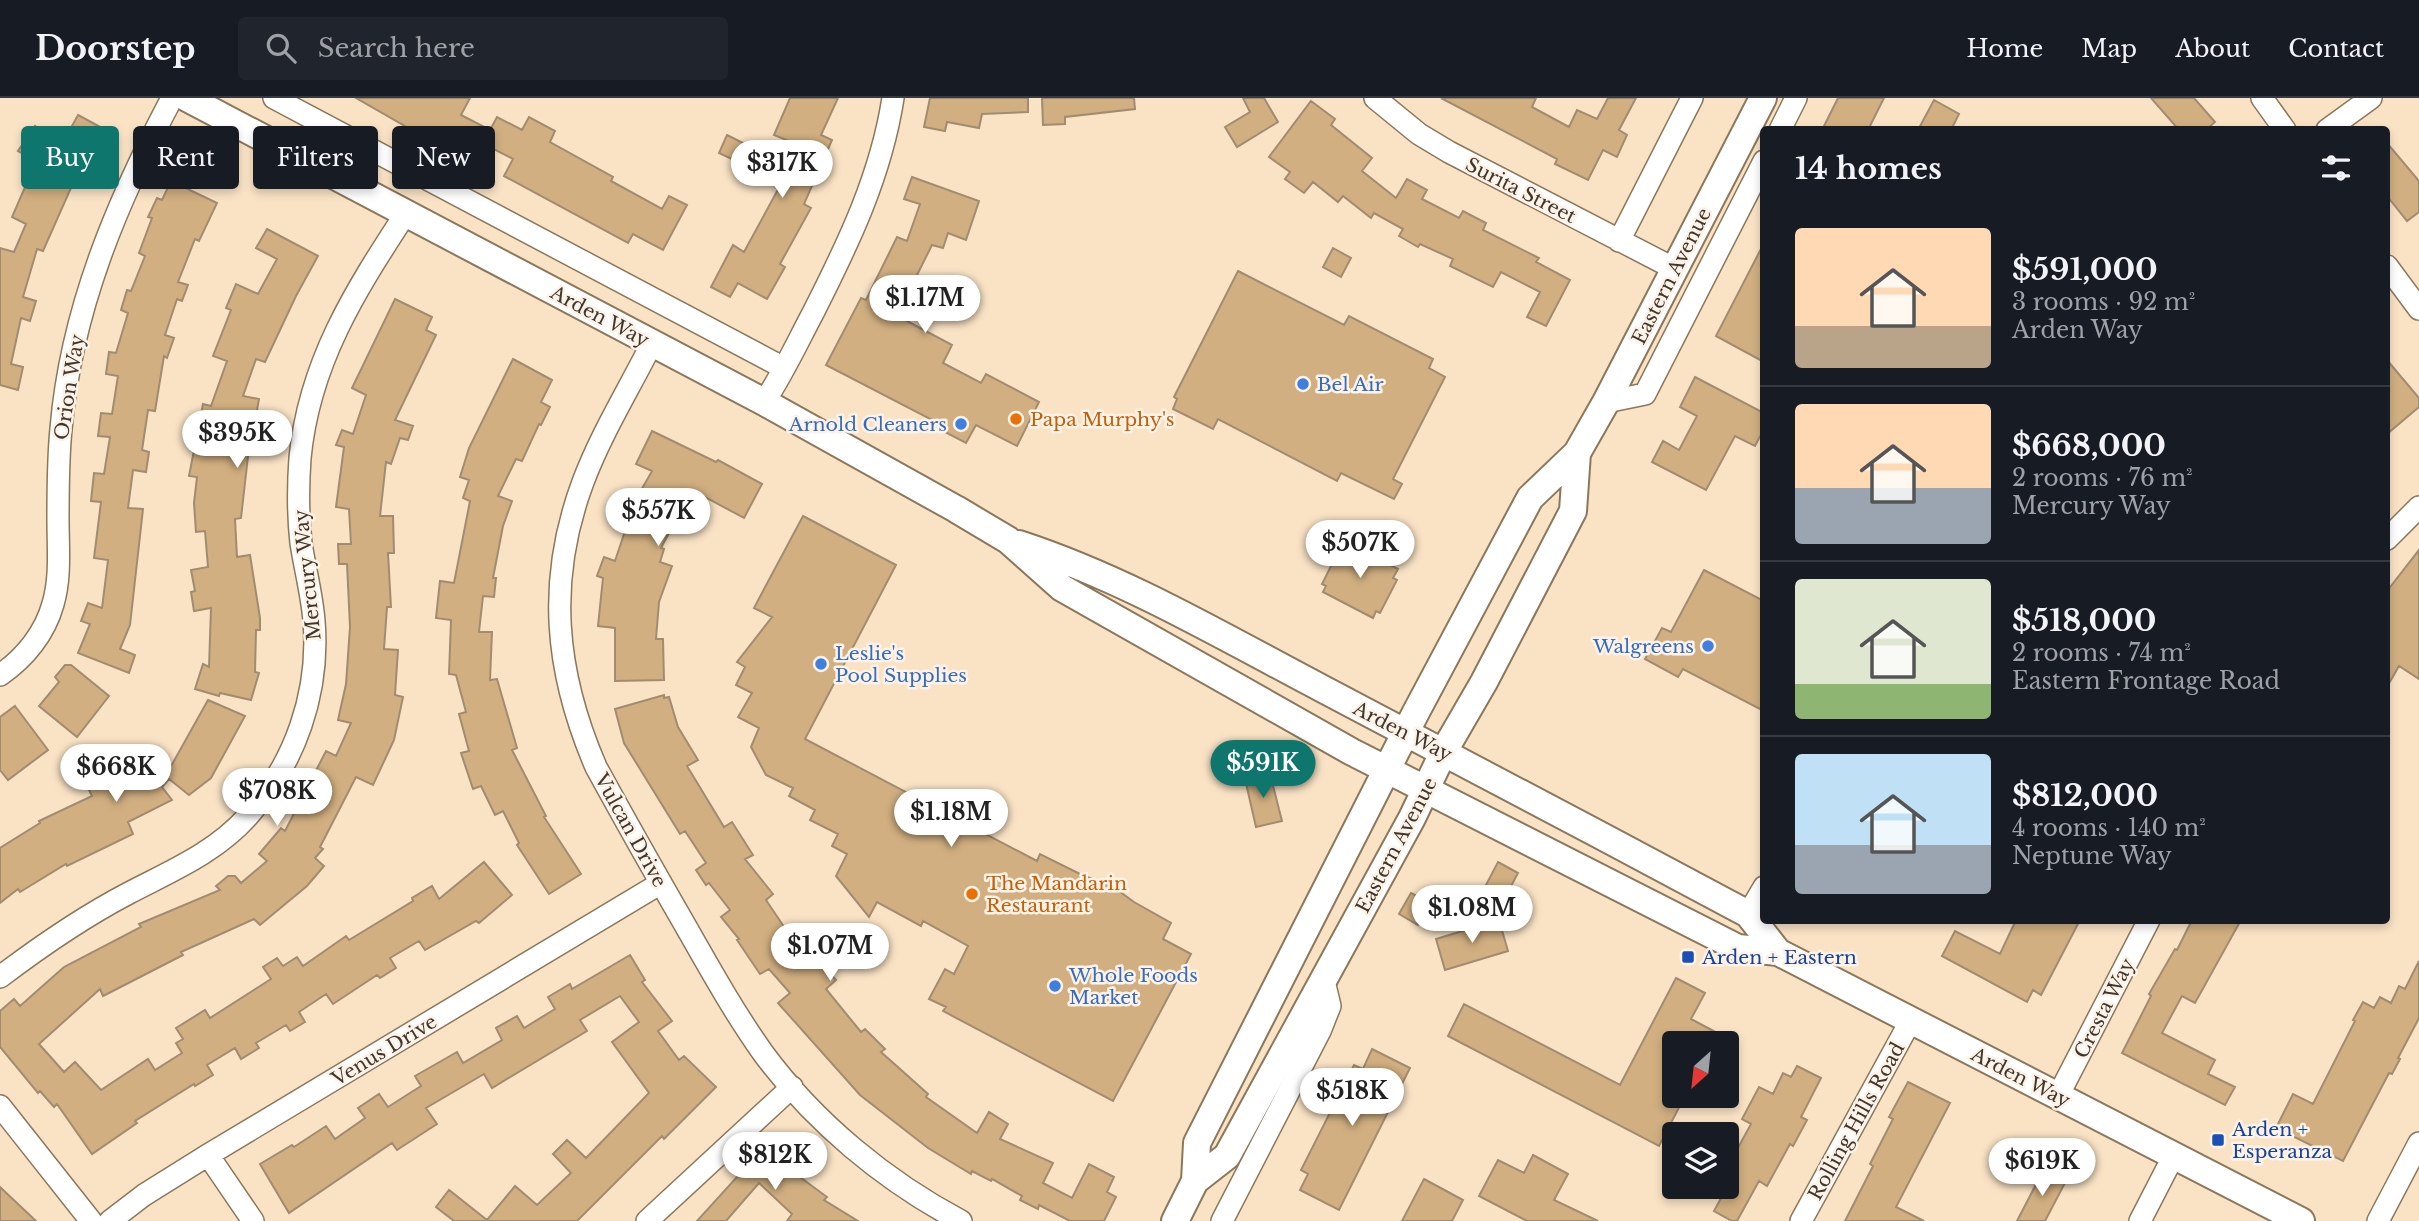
<!DOCTYPE html>
<html lang="en">
<head>
<meta charset="utf-8">
<style>
	body { margin:0; font-family:"Libre Baskerville",serif; background:#20242c; color:#f1f3f6; height:100vh; display:flex; flex-direction:column; font-size:26px; white-space:nowrap }
	* { box-sizing:border-box; margin:0 }
	p { font-size:23px; color:#9ea1a6 }
	.icon { flex:none; width:38px; height:38px; fill:none; stroke:currentColor; stroke-width:2; stroke-linecap:round; stroke-linejoin:round }
	.map { position:relative; flex:1; overflow:hidden }
	.sheet { position:absolute; left:1760px; top:28px; width:630px; height:798px; display:flex; flex-direction:column; background:#171b24; border-radius:7px; box-shadow:0 4px 10px #0003 }
	.sheet>* { flex:none }
	.top-card { position:absolute; left:21px; top:28px; width:665px; height:63px; display:flex; gap:14px }
	.needle { width:46px; rotate:207deg }
	.tools { position:absolute; left:1662px; top:933px; display:grid; gap:14px }
	.tools a { display:grid; place-items:center; width:77px; height:77px; border-radius:7px; background:#171b24; box-shadow:0 4px 10px #0003; font-size:35px }
	.price { position:absolute; translate:-50% -60px; padding:0 16px; border-radius:24px; background:#fff; color:#222; font-size:23px; line-height:46px; filter:drop-shadow(0 2px 4px #0008) }
	.price::after { content:''; position:absolute; left:50%; top:42px; width:21px; height:16px; margin-left:-10px; background:inherit; clip-path:polygon(0 0,100% 0,50% 100%) }
	.price.on { background:#0f766e; color:#fff }
	ul { padding:0; list-style:none }
	li { display:flex; align-items:center; gap:21px; height:175px; padding:0 35px }
	li+li { border-top:2px solid #363941 }
	li span { display:grid; place-items:center; flex:none; width:196px; height:140px; border-radius:7px; color:#555 }
	li>.icon { margin-inline-start:auto }
	span .icon { width:84px; height:84px; fill:#fffc; stroke-width:1 }
	li b { font-size:30px }
	h2 { display:flex; justify-content:space-between; align-items:center; height:84px; padding:0 35px; font-size:30px }
	.tag { padding:0 24px; border-radius:7px; background:#171b24; box-shadow:0 4px 10px #0003; font-size:24px; line-height:63px }
	.tag.on { background:#0f766e; color:#fff }
	header { display:flex; align-items:center; gap:42px; box-sizing:border-box; height:98px; padding:0 35px; background:#171b24; border-bottom:2px solid #363941 }
	header strong { font-size:33px }
	nav { display:flex; gap:38px; margin-inline-start:auto; font-size:24px }
	.search { width:490px; height:63px; background:#20242c; display:flex; align-items:center; gap:18px; box-sizing:border-box; padding:0 24px; border-radius:7px; color:#9ea1a6; font-size:26px }
	.map>svg:first-child { display:block }
</style>
</head>
<body>
<header>
<strong>Doorstep</strong>
<div class="search"><svg class="icon" aria-label="search" viewBox="0 0 24 24"><circle cx="10" cy="10" r="6"/><path d="M15 15l6 6"/></svg>Search here</div>
<nav><a>Home</a><a>Map</a><a>About</a><a>Contact</a></nav>
</header>
<div class="map">
<svg width="2419" height="1123" viewBox="0 0 2419 1123">
	<rect width="100%" height="100%" fill="#fae3c5"/>
	<path fill="#d1af81" stroke="#a18c71" stroke-width="2" d="M356 0H470L461 17 490 32 497 19 522 32 529 19 555 33 550 44 613 79 611 83 662 111 669 98 687 107 663 152 633 136 628 145 504 78 513 61 478 43 470 60 412 32Z
		M790 0H838L821 37 832 42 804 106 811 110 780 166 785 169 767 201 738 185 730 199 711 189 733 147 744 154 781 86 772 82 789 43 774 37Z
		M930 0H1028V14L982 16 979 30 947 24 945 33 924 29Z
		M1042 0H1134L1135 11 1065 19V26L1043 27Z
		M1243 0H1264L1278 24 1237 49 1225 29 1250 14Z
		M1441 0H1536L1532 9 1569 29 1577 12 1597 21 1608 0H1636L1619 32 1627 37 1617 59 1603 52 1588 82 1555 66 1557 61Z
		M1838 0H1884L1868 32H1822Z
		M2151 0H2194L2215 24 2206 32H2179Z
		M1934 2 1959 16 1951 32H1918Z
		M1311 3 1335 21 1331 27 1372 60 1362 73 1396 100 1407 81 1427 92 1422 101 1459 120 1463 113 1486 125 1483 132 1539 160 1536 164 1570 182 1546 228 1527 219 1540 194 1501 174 1493 189 1450 168 1453 161 1420 146 1418 149 1399 138 1403 131 1374 115 1371 120 1343 98 1338 104 1313 84 1304 95 1285 81 1290 74 1269 59Z
		M78 17 104 31 87 62 89 64 70 92 43 153 37 151 23 199 36 203 30 223 21 220 11 266 23 269 18 292 0 287V150L14 154 26 126 12 119 36 64 18 53 35 28 62 46Z
		M727 37 747 47 738 64 719 55Z
		M2387 45 2419 83V114L2407 123 2387 98Z
		M912 79 979 103 966 142 948 135 943 150 932 147 917 177 925 181 905 222 952 247 943 265 981 285 986 276 1039 304 1017 348 976 327 966 345 939 331 942 327 826 267 861 200 866 202 897 139 907 143 920 106 904 101Z
		M171 83 217 105 199 143 195 141 178 184 188 187 182 203 177 201 165 237 174 240 167 260 164 258 155 313 148 312 142 352 149 354 146 374 133 372 128 410 143 411 130 527 120 551 135 557 129 575 78 555 90 526 81 523 88 505 102 510 108 462 94 460 101 404 91 403 94 375 104 376 110 339 98 338 101 315 112 316 118 278 106 276 109 254 116 255 128 215 121 212 127 192 131 193 145 158 139 155 152 120 148 119 157 100 162 102Z
		M267 131 318 158 296 198 265 264 256 261 243 298 259 301 255 323H252L241 420 235 421 237 459 250 457 260 520V532H256L255 574 259 575 251 602 220 595 219 598 195 591 203 566 209 569 211 510 194 513 191 494 195 493 191 472 208 469 205 433 196 434 194 405 197 379 189 378 203 306 211 308 227 263 213 258 231 212 226 210 236 186 258 196 277 161 256 150Z
		M1764 145V264L1716 238Z
		M1333 150 1351 160 1341 179 1323 169Z
		M1238 173 1344 227 1349 218 1433 261 1429 270 1445 279 1393 381 1402 386 1394 401 1341 375 1337 383 1218 321 1213 331 1173 311 1177 301 1174 299Z
		M395 201 432 219 426 232 436 237 395 322 413 328 408 342 400 340 391 366 386 364 380 418H393L394 455H388L391 509H387L384 551 398 552 395 597 403 599 394 642 373 687 356 679 320 749 323 751 315 760 324 768 307 788 260 827 254 821 181 854 183 857 103 898 100 891 39 946 64 974 75 964 101 992 148 961 155 972 182 955 176 945 183 941 176 930 205 912 210 920 271 881 263 869 277 860 283 868 297 859 303 868 346 838 349 842 413 803 412 800 432 788 439 801 484 764 512 797 479 825 476 823 425 852 419 843 390 860 396 870 380 880 377 877 333 906 326 896 299 914 305 924 290 933 286 927 256 945 259 950 241 961 235 950 207 967 213 977 195 988 194 986 135 1023 137 1025 92 1056 57 1006 54 1009 40 993 38 995 0 949V913L14 901 20 908 64 869 141 829 139 826 220 792 216 788 228 778H235L241 785 267 763 259 756 281 730 285 733 326 653 336 658 351 625 338 622 346 586 350 529 347 466H339L338 446H351L349 411 336 409 344 349 336 347 342 332 353 336 366 297 352 290Z
		M513 261 552 282 541 304 550 309 541 327 539 326 522 363 516 361 498 398 512 403 503 428 493 480H496L494 499 483 498 479 534H492L490 582 497 581 517 650 512 652 546 718 544 719 581 776 549 796 517 747 519 745 503 713 495 717 481 688 473 691 461 655 469 653 459 616 466 614 456 577 449 576 451 522 436 520 440 483 454 485 470 403 463 400 469 382 460 379 469 350Z
		M2387 262 2419 300V309L2387 336Z
		M1695 279 1764 315V331L1755 348 1735 338 1706 392 1652 364 1663 343 1679 352 1697 318 1680 309Z
		M652 333 716 364 718 362 762 386 744 420 692 392 661 450 664 451 660 464 672 468 659 504 656 541H663L664 582 615 583V530L598 528 603 480 597 478 604 459 615 463 626 430 610 422 620 404 631 410 652 373 636 366Z
		M803 418 896 467 805 641 1037 763 1040 756 1082 777 1112 788 1134 804 1171 825 1163 841 1191 856 1113 1003 943 913 946 909 929 901 945 871 954 876 968 848 923 823 921 828 877 804 869 819 836 778 847 756 832 748 838 736 810 722 815 712 789 698 793 690 766 677 751 649 759 630 738 619 752 595 736 587 745 569 737 564 772 519 754 510Z
		M1347 445 1398 471 1393 480 1397 482 1380 515 1376 513 1373 520 1323 494 1326 488 1322 486 1342 446 1345 447Z
		M2419 452V581L2399 568 2387 589V493Z
		M1704 472 1764 503V613L1683 571 1678 579 1645 561 1662 530 1671 534Z
		M65 567H71L109 598 77 639 39 608 59 584 55 579Z
		M664 597V600L669 599 678 629 698 662 687 668 724 729 732 724 753 757 745 761 773 796 766 802 803 857 809 852 836 882 826 891 861 934 865 931 885 951 881 954 928 996 926 999 977 1035 989 1014 1008 1026 1000 1041 1053 1065 1043 1085 1072 1100 1089 1066 1114 1079 1107 1094 1116 1099 1104 1123H1070L1039 1107 1038 1111 1020 1102 1022 1098 992 1081 991 1083 972 1073 971 1076 928 1050 860 997 778 905 790 895 769 871 760 876 737 842 739 841 721 819 730 812 709 785 706 787 696 772 706 765 685 733 680 736 624 645 615 611Z
		M208 602 245 618 211 680 189 697 169 681 162 689 172 702 128 724 133 736 67 768 66 766 20 794 18 791 0 805V750L40 725 39 723 92 698 87 688 106 679 104 675 125 665 131 676 158 654 170 670Z
		M15 608 48 652 8 682 0 672V619Z
		M1270 676 1282 723 1256 729 1245 681Z
		M1498 764 1518 775 1496 817 1476 806Z
		M1411 795 1430 805 1418 827 1399 816Z
		M1499 822 1508 853 1445 872 1436 841Z
		M2016 822H2080L2041 897 2033 892 2027 904 1942 858 1955 833 2000 856Z
		M2192 822H2241L2195 905 2182 898 2162 935 2215 962 2208 976 2235 989 2225 1007 2122 955 2151 898 2149 896 2175 851 2177 852Z
		M630 857 645 882 642 884 672 923 658 933 679 962 684 958 716 989 664 1041 662 1038 577 1123H454L436 1109 449 1092 487 1122 515 1088 537 1107 571 1075 553 1056 567 1042 586 1060 649 995 612 944 639 924 620 898 580 922 587 933 492 990 484 976 426 1010 437 1026 397 1052 392 1045 289 1115 260 1066 292 1047 294 1049 326 1028 335 1041 365 1020 358 1010 379 996 388 1009 421 988 415 978 457 954 463 965 502 942 496 930 517 918 524 930 555 911 548 899 570 886 572 891Z
		M2419 863V920L2398 960 2400 961 2392 976 2389 975 2343 1063 2276 1030 2293 996 2313 1006 2355 923 2353 922 2363 904 2374 910 2380 899 2391 905 2399 888 2405 891Z
		M1676 880 1705 895 1691 921 1736 945H1675V998H1685L1659 1048 1448 938 1464 906 1620 987Z
		M1372 951 1410 970 1339 1112 1300 1092 1308 1076 1301 1072 1354 967 1363 971Z
		M1797 968 1821 980 1801 1019 1807 1022 1793 1048 1790 1046 1767 1088 1759 1083 1737 1123H1732L1714 1113 1727 1089V1070L1751 1026 1742 1021 1759 989 1773 996 1783 975 1791 979Z
		M1908 984 1950 1005 1896 1109 1924 1123H1845L1873 1068 1870 1066 1893 1021 1889 1019Z
		M766 1047 800 1079 827 1099 824 1102 858 1123H787L792 1116 759 1085 726 1123H697Z
		M1533 1057 1568 1076 1554 1102 1598 1123H1527L1479 1098 1498 1062 1524 1075Z
		M2044 1071 2066 1083 2045 1123H2017Z
		M1424 1081 1463 1102 1452 1123H1402Z
		M0 1089 36 1123H0Z"/>
	<g fill="none" stroke-linecap="round" stroke-linejoin="round">
		<g stroke="#8b775c" stroke-width="24">
			<path id="minor" d="M274 0 784 270
				M1375 0 1419 36 1449 54 1675 171
				M2262 0 2285 32
				M1780 32 1796 0
				M2327 32 2371 0
				M1619 143 1692 0
				M2387 168 2419 211
				M652 245C629 291 601 336 583 384 546 483 555 574 596 669 625 722 655 775 685 827 710 871 734 914 763 955 814 1024 885 1083 961 1123
				M764 304C783 276 797 245 813 215 848 146 881 78 893 0
				M1606 304 1645 296 1764 63
				M2387 441 2419 409
				M0 577C25 560 45 535 53 506 61 479 58 450 58 421 58 391 58 361 61 331 71 212 117 104 172 0
				M1748 816 1764 789
				M0 879C41 848 83 819 129 795 171 773 215 755 248 718 295 665 320 595 314 523 312 497 305 471 301 445 298 418 298 388 300 360 309 265 355 193 406 115
				M2058 998 2149 822
				M0 1008 91 1123
				M208 1057 253 1123
				M110 1123 144 1097 208 1057 661 785
				M647 1123 792 989
				M1222 1123 1320 933 1330 908 1324 883
				M1801 1123 1911 922
				M2140 1123 2174 1057
				M2378 1123 2419 1045"/>
		</g>
		<g stroke="#8b775c" stroke-width="30">
			<path id="major" d="M187 0 764 304 956 411 1008 442 1062 490 1352 654 1738 850 1778 854 2301 1123
				M1019 446C1126 481 1222 538 1321 590 1464 665 1606 740 1748 816L1778 854
				M1195 1083 1227 1058 1412 720 1444 653 1484 584 1573 413 1577 355
				M1175 1123 1195 1083 1197 1045 1415 616 1530 400 1577 355 1606 304 1763 0"/>
		</g>
		<use href="#minor" stroke="#fff" stroke-width="21"/>
		<use href="#major" stroke="#fff" stroke-width="26"/>
	</g>
	<g fill="#3f7fe0" stroke="#fcf2e7" stroke-width="2.5">
		<circle cx="1303" cy="286" r="7"/>
		<circle cx="961" cy="326" r="7"/>
		<circle cx="1708" cy="548" r="7"/>
		<circle cx="821" cy="566" r="7"/>
		<circle cx="1055" cy="888" r="7"/>
	</g>
	<g fill="#e8710a" stroke="#fcf2e7" stroke-width="2.5">
		<circle cx="1016" cy="321" r="7"/>
		<circle cx="972" cy="796" r="7"/>
	</g>
	<g fill="#1a4fb4" stroke="#fcf2e7" stroke-width="2.5">
		<rect x="1681" y="852" width="14" height="14" rx="3.5"/>
		<rect x="2211" y="1035" width="14" height="14" rx="3.5"/>
	</g>
	<g text-anchor="middle" stroke-width="5" stroke-linejoin="round" paint-order="stroke">
		<g font-size="19" fill="#40372c" stroke="#fcf2e7">
			<text transform="translate(1521 92) rotate(27)" y="7">Surita Street</text>
			<text transform="translate(1671 178) rotate(-63)" y="7">Eastern Avenue</text>
			<text transform="translate(600 218) rotate(28)" y="7">Arden Way</text>
			<text transform="translate(69 289) rotate(-81)" y="7">Orion Way</text>
			<text transform="translate(307 477) rotate(-96)" y="7">Mercury Way</text>
			<text transform="translate(1403 633) rotate(27)" y="7">Arden Way</text>
			<text transform="translate(631 732) rotate(61)" y="7">Vulcan Drive</text>
			<text transform="translate(1396 747) rotate(-62)" y="7">Eastern Avenue</text>
			<text transform="translate(2104 910) rotate(-63)" y="7">Cresta Way</text>
			<text transform="translate(384 952) rotate(-31)" y="7">Venus Drive</text>
			<text transform="translate(2021 979) rotate(27)" y="7">Arden Way</text>
			<text transform="translate(1856 1023) rotate(-61)" y="7">Rolling Hills Road</text>
		</g>
		<g font-size="19" fill="#366cbe" stroke="#fcf2e7" text-anchor="start">
			<text x="1317" y="293">Bel Air</text>
			<text x="947" y="333" text-anchor="end">Arnold Cleaners</text>
			<text x="1694" y="555" text-anchor="end">Walgreens</text>
			<text x="835" y="562">Leslie's<tspan x="835" dy="22">Pool Supplies</tspan></text>
			<text x="1069" y="884">Whole Foods<tspan x="1069" dy="22">Market</tspan></text>
		</g>
		<g font-size="19" fill="#c56008" stroke="#fcf2e7" text-anchor="start">
			<text x="1030" y="328">Papa Murphy's</text>
			<text x="986" y="792">The Mandarin<tspan x="986" dy="22">Restaurant</tspan></text>
		</g>
		<g font-size="19" fill="#164399" stroke="#fcf2e7" text-anchor="start">
			<text x="1702" y="866">Arden + Eastern</text>
			<text x="2232" y="1038">Arden +<tspan x="2232" dy="22">Esperanza</tspan></text>
		</g>
	</g>
</svg>
<div class="tools">
<a><svg class="needle" viewBox="-14 -14 28 28"><path d="M0-13l5 13h-10z" fill="#e53935"/><path d="M0 13l5-13h-10z" fill="#9ea1a6"/></svg></a>
<a><svg class="icon" aria-label="layers" viewBox="0 0 24 24"><path d="M12 4l9 5-9 5-9-5zM3 14l9 5 9-5"/></svg></a>
</div>
<b class="price" style="left:782px;top:102px">$317K</b>
<b class="price" style="left:925px;top:237px">$1.17M</b>
<b class="price" style="left:237px;top:372px">$395K</b>
<b class="price" style="left:658px;top:450px">$557K</b>
<b class="price" style="left:1360px;top:482px">$507K</b>
<b class="price on" style="left:1263px;top:702px">$591K</b>
<b class="price" style="left:116px;top:706px">$668K</b>
<b class="price" style="left:277px;top:730px">$708K</b>
<b class="price" style="left:951px;top:751px">$1.18M</b>
<b class="price" style="left:1472px;top:847px">$1.08M</b>
<b class="price" style="left:830px;top:885px">$1.07M</b>
<b class="price" style="left:1352px;top:1030px">$518K</b>
<b class="price" style="left:775px;top:1094px">$812K</b>
<b class="price" style="left:2042px;top:1100px">$619K</b>
<div class="top-card">
<a class="tag on">Buy</a>
<a class="tag">Rent</a>
<a class="tag">Filters</a>
<a class="tag">New</a>
</div>
<section class="sheet">
<h2>14 homes<svg class="icon" aria-label="filters" viewBox="0 0 24 24"><path d="M4 7h16M4 17h16"/><circle cx="9" cy="7" r="2"/><circle cx="15" cy="17" r="2"/></svg></h2>
<ul>
<li><span style="background:linear-gradient(#ffd9b3 70%,#b9a48a 0)"><svg class="icon" aria-label="home" viewBox="0 0 24 24"><path d="M3 11l9-7 9 7M6 9v11h12V9"/></svg></span><div><b>$591,000</b><p>3 rooms · 92 m²</p><p>Arden Way</p></div></li>
<li><span style="background:linear-gradient(#ffd9b3 60%,#9aa5b1 0)"><svg class="icon" aria-label="home" viewBox="0 0 24 24"><path d="M3 11l9-7 9 7M6 9v11h12V9"/></svg></span><div><b>$668,000</b><p>2 rooms · 76 m²</p><p>Mercury Way</p></div></li>
<li><span style="background:linear-gradient(#dfe7d0 75%,#8fb573 0)"><svg class="icon" aria-label="home" viewBox="0 0 24 24"><path d="M3 11l9-7 9 7M6 9v11h12V9"/></svg></span><div><b>$518,000</b><p>2 rooms · 74 m²</p><p>Eastern Frontage Road</p></div></li>
<li><span style="background:linear-gradient(#bfe0f5 65%,#9aa5b1 0)"><svg class="icon" aria-label="home" viewBox="0 0 24 24"><path d="M3 11l9-7 9 7M6 9v11h12V9"/></svg></span><div><b>$812,000</b><p>4 rooms · 140 m²</p><p>Neptune Way</p></div></li>
</ul>
</section>
</div>
</body>
</html>
